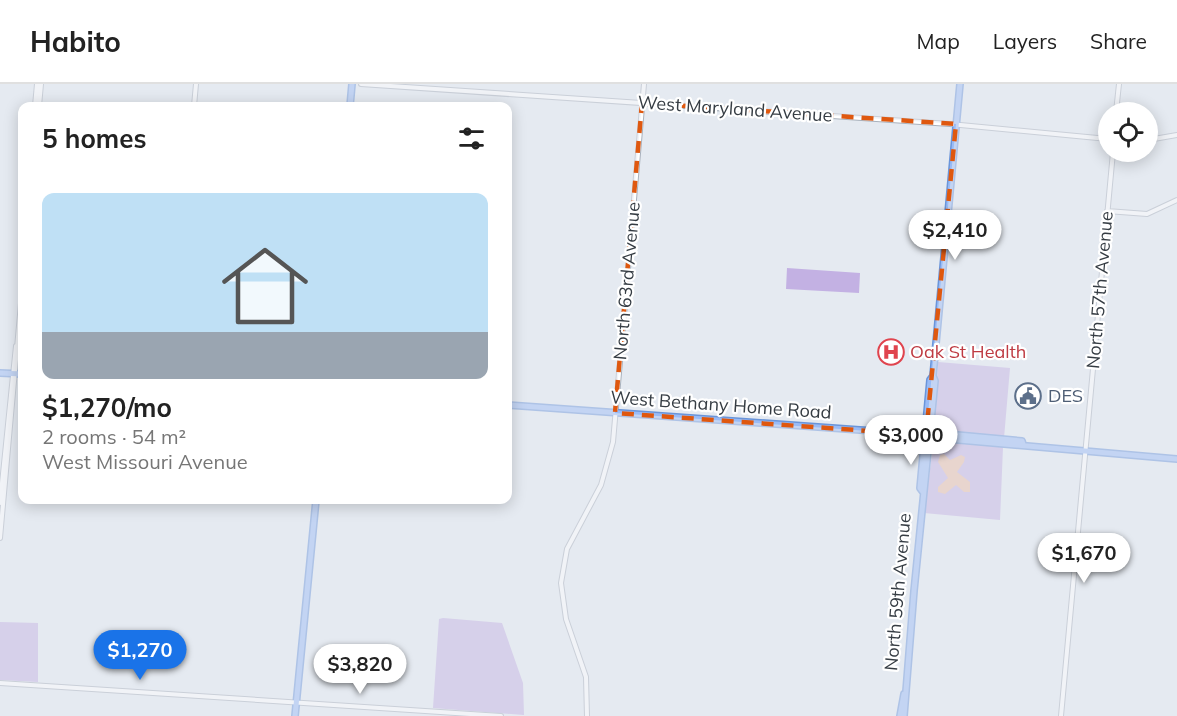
<!DOCTYPE html>
<html lang="en">
<head>
<meta charset="utf-8">
<style>
	body { margin:0; font-family:Mulish,sans-serif; background:#f2f2f2; color:#222; height:100vh; display:flex; flex-direction:column; font-size:22px; white-space:nowrap }
	* { box-sizing:border-box; margin:0 }
	p { font-size:20px; color:#767676 }
	.icon { flex:none; width:33px; height:33px; fill:none; stroke:currentColor; stroke-width:2; stroke-linecap:round; stroke-linejoin:round }
	.map { position:relative; flex:1; overflow:hidden }
	.side { position:absolute; left:18px; top:18px; width:494px; height:402px; display:flex; flex-direction:column; background:#fff; border-radius:12px; box-shadow:0 3px 15px #0003 }
	.side>* { flex:none }
	.fabs { position:absolute; left:1098px; top:18px; display:grid; gap:12px }
	.fabs a { display:grid; place-items:center; width:60px; height:60px; border-radius:50%; background:#fff; box-shadow:0 3px 15px #0003; font-size:30px }
	.price { position:absolute; translate:-50% -51px; padding:0 14px; border-radius:21px; background:#fff; color:#222; font-size:20px; line-height:39px; filter:drop-shadow(0 2px 3px #0008) }
	.price::after { content:''; position:absolute; left:50%; top:36px; width:18px; height:14px; margin-left:-9px; background:inherit; clip-path:polygon(0 0,100% 0,50% 100%) }
	.price.current { background:#1a73e8; color:#fff }
	ul { padding:0; list-style:none }
	li { display:grid; align-content:center; gap:12px; height:318px; padding:0 24px }
	li+li { border-top:2px solid #e0e0e0 }
	li span { display:grid; place-items:center; height:186px; border-radius:12px; color:#555 }
	li>.icon { margin-inline-start:auto }
	span .icon { width:108px; height:108px; fill:#fffc; stroke-width:1 }
	li b { font-size:26px }
	h2 { display:flex; justify-content:space-between; align-items:center; height:72px; padding:0 24px; font-size:26px }
	header { display:flex; align-items:center; gap:36px; box-sizing:border-box; height:84px; padding:0 30px; background:#fff; border-bottom:2px solid #e0e0e0 }
	header strong { font-size:28px }
	nav { display:flex; gap:33px; margin-inline-start:auto; font-size:21px }
	.map>svg:first-child { display:block }
</style>
</head>
<body>
<header>
<strong>Habito</strong>
<nav><a>Map</a><a>Layers</a><a>Share</a></nav>
</header>
<div class="map">
<svg width="1177" height="632" viewBox="0 0 1177 632">
	<rect width="100%" height="100%" fill="#e5eaf1"/>
	<path fill="#c3b1e3" d="M787 184 860 189 859 209 786 205Z
		M938 278 1010 284 1004 354 934 345Z
		M934 356 1003 363 1000 436 924 429Z
		M443 534 502 539 523 599 524 631 433 624 439 535Z
		M0 538 38 539V598L0 596Z"/>
	<path fill="#eabca5" d="M944 370 950 376 961 371 965 373 964 378 957 388 970 398V408H964L956 401 945 410 938 408V403L948 394 938 378 940 371Z"/>
	<g fill="none" stroke-linecap="round" stroke-linejoin="round">
		<g stroke="#a9b1bc" stroke-width="6">
			<path id="minor" d="M361 0 950 40 1108 55
				M35 22 37 0
				M39 22 41 0
				M194 22 196 0
				M1116 28 1119 0
				M1148 56 1177 51
				M1107 127 1147 130 1177 116
				M0 419 16 262
				M0 454 22 208
				M0 599 501 632
				M587 632 586 593 566 535 561 499 567 465 601 401 613 358 644 0
				M1061 632 1113 68"/>
		</g>
		<g stroke="#6a95da" stroke-width="8">
			<path id="major" d="M350 22 352 0
				M0 289 22 290
				M507 321 930 351 936 349 1022 357 1023 360
				M934 352 936 354 1177 375
				M923 408 920 404 930 296 933 292 960 0
				M295 632 316 416
				M900 632 904 610
				M904 632 914 507 935 297 933 292"/>
		</g>
		<use href="#minor" stroke="#fff" stroke-width="4"/>
		<use href="#major" stroke="#99bbf6" stroke-width="5"/>
	</g>
	<path d="M0 0H1177V632H0ZM642 19 956 40 926 351 615 329Z" fill="#e5eaf1" fill-opacity=".55" fill-rule="evenodd"/>
	<path fill="none" stroke="#df580f" stroke-width="4.5" stroke-dasharray="12 8" stroke-linejoin="round" d="M642 19 956 40 926 351 615 329Z"/>
	<defs>
		<g id="hospital-ring" transform="scale(1.35)"><circle r="9.5" fill="#fff" stroke="#e0444e" stroke-width="1.5"/><path d="M-5-5h3v3.5h4V-5h3V5h-3V1.5h-4V5h-3Z" fill="#e0444e"/></g>
		<g id="civic-ring" transform="scale(1.35)"><circle r="9.5" fill="#fff" stroke="#5c6f8a" stroke-width="1.5"/><path d="M-.6-6.5H3V-4.5H.6V-3L4-1V1h2V6H-6V1h2V-1L-.6-3ZM-1.2 2.5V6h2.4V2.5Z" fill="#5c6f8a"/></g>
	</defs>
	<g fill-rule="evenodd">
		<use href="#hospital-ring" x="891" y="268"/>
		<use href="#civic-ring" x="1028" y="312"/>
	</g>
	<g text-anchor="middle" stroke-width="4.5" stroke-linejoin="round" paint-order="stroke">
		<g font-size="18" fill="#353c43" stroke="#fff">
			<text transform="translate(735 25) rotate(4)" y="6">West Maryland Avenue</text>
			<text transform="translate(627 197) rotate(-85)" y="6">North 63rd Avenue</text>
			<text transform="translate(1100 206) rotate(-85)" y="6">North 57th Avenue</text>
			<text transform="translate(721 321) rotate(4)" y="6">West Bethany Home Road</text>
			<text transform="translate(898 508) rotate(-85)" y="6">North 59th Avenue</text>
		</g>
		<g font-size="18" fill="#be3a42" stroke="#fff" text-anchor="start">
			<text x="910" y="274">Oak St Health</text>
		</g>
		<g font-size="18" fill="#4e5e75" stroke="#fff" text-anchor="start">
			<text x="1048" y="318">DES</text>
		</g>
	</g>
</svg>
<div class="fabs">
<a><svg class="icon" aria-label="locate" viewBox="0 0 24 24"><circle cx="12" cy="12" r="6"/><path d="M12 2v4M12 18v4M2 12h4M18 12h4"/></svg></a>
</div>
<b class="price" style="left:955px;top:177px">$2,410</b>
<b class="price" style="left:911px;top:382px">$3,000</b>
<b class="price" style="left:1084px;top:500px">$1,670</b>
<b class="price current" style="left:140px;top:597px">$1,270</b>
<b class="price" style="left:360px;top:611px">$3,820</b>
<section class="side">
<h2>5 homes<svg class="icon" aria-label="filters" viewBox="0 0 24 24"><path d="M4 7h16M4 17h16"/><circle cx="9" cy="7" r="2"/><circle cx="15" cy="17" r="2"/></svg></h2>
<ul>
<li><span style="background:linear-gradient(#bfe0f5 75%,#9aa5b1 0)"><svg class="icon" aria-label="home" viewBox="0 0 24 24"><path d="M3 11l9-7 9 7M6 9v11h12V9"/></svg></span><div><b>$1,270/mo</b><p>2 rooms · 54 m²</p><p>West Missouri Avenue</p></div></li>
</ul>
</section>
</div>
</body>
</html>
